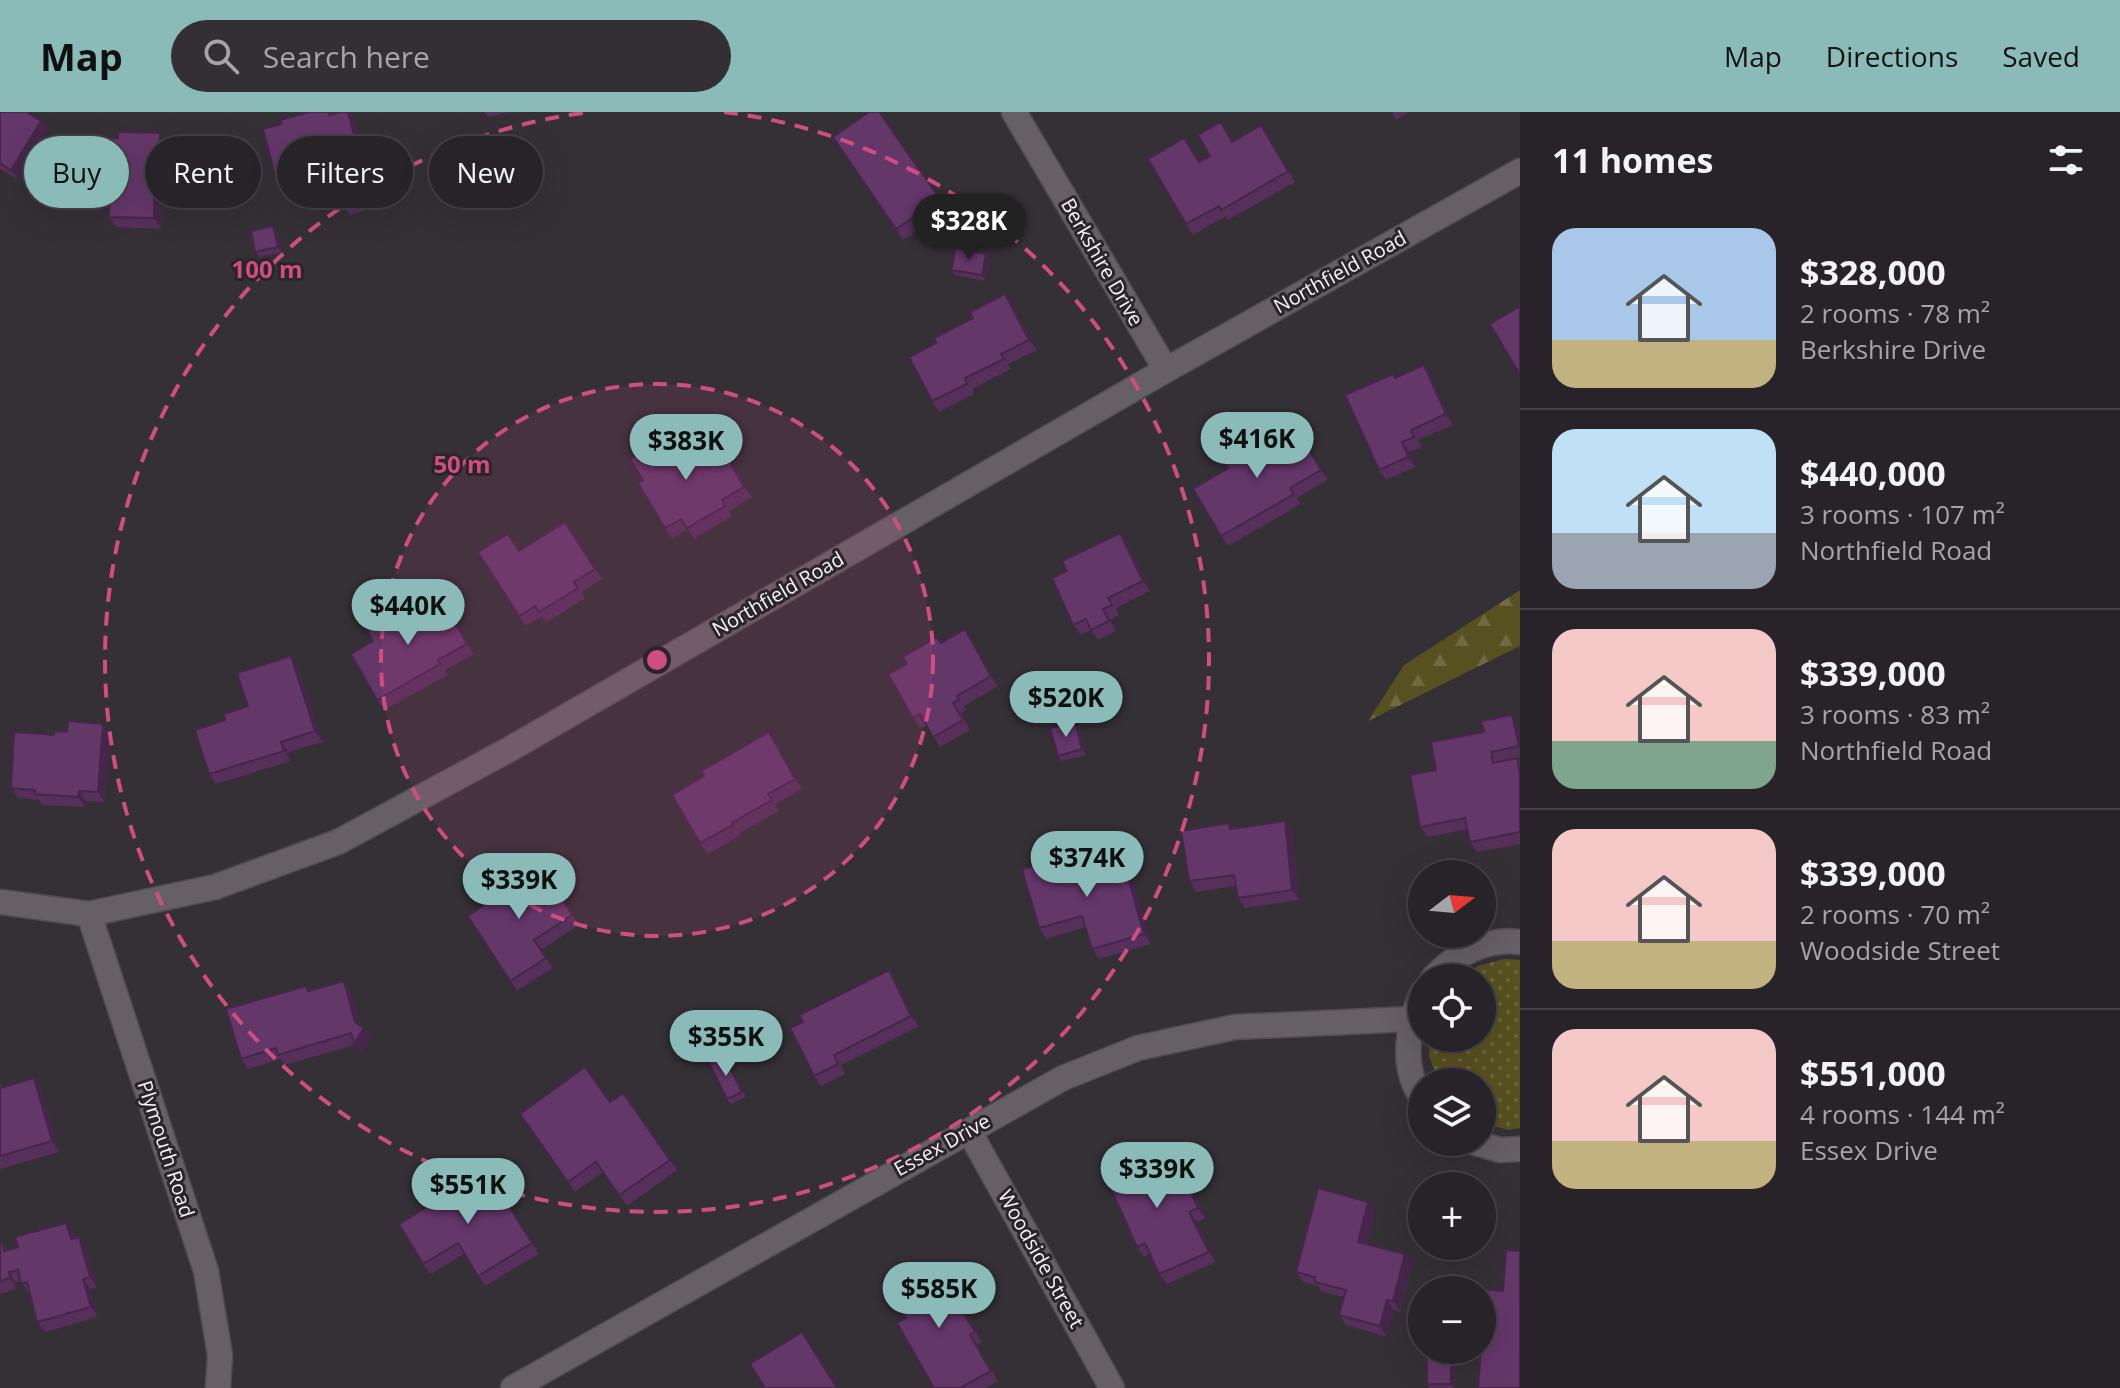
<!DOCTYPE html>
<html lang="en">
<head>
<meta charset="utf-8">
<style>
	body { margin:0; font-family:"Open Sans",sans-serif; background:#342f34; color:#f1f3f6; height:100vh; display:flex; flex-direction:column; font-size:30px; white-space:nowrap }
	* { box-sizing:border-box; margin:0 }
	p { font-size:26px; color:#a5a4a8 }
	.icon { flex:none; width:44px; height:44px; fill:none; stroke:currentColor; stroke-width:2; stroke-linecap:round; stroke-linejoin:round }
	.map { position:relative; flex:1; overflow:hidden }
	.sheet { display:flex; flex-direction:column; background:#282328; width:600px }
	.sheet>* { flex:none }
	.top-card { position:absolute; left:24px; top:24px; width:760px; height:72px; display:flex; gap:16px }
	.needle { width:52px; rotate:74deg }
	.buttons { position:absolute; left:1408px; top:748px; display:grid; gap:16px }
	.buttons a { display:grid; place-items:center; width:88px; height:88px; border-radius:50%; background:#282328; box-shadow:0 8px 32px #0002,0 0 0 2px #444045; font-size:40px }
	.price { position:absolute; translate:-50% -68px; padding:0 18px; border-radius:28px; background:#8bbbb9; color:#111; font-size:26px; line-height:52px; filter:drop-shadow(0 2px 4px #0008) }
	.price::after { content:''; position:absolute; left:50%; top:48px; width:24px; height:18px; margin-left:-12px; background:inherit; clip-path:polygon(0 0,100% 0,50% 100%) }
	.price.selected { background:#222; color:#fff }
	ul { padding:0; list-style:none }
	li { display:flex; align-items:center; gap:24px; height:200px; padding:0 32px }
	li+li { border-top:2px solid #444045 }
	li span { display:grid; place-items:center; flex:none; width:224px; height:160px; border-radius:24px; color:#555 }
	li>.icon { margin-inline-start:auto }
	span .icon { width:96px; height:96px; fill:#fffc; stroke-width:1 }
	li b { font-size:34px }
	h2 { display:flex; justify-content:space-between; align-items:center; height:96px; padding:0 32px; font-size:34px }
	.chip { padding:0 28px; border-radius:36px; background:#282328; box-shadow:0 8px 32px #0002,0 0 0 2px #444045; font-size:28px; line-height:72px }
	.chip.selected { background:#8bbbb9; color:#111 }
	header { display:flex; align-items:center; gap:48px; box-sizing:border-box; height:112px; padding:0 40px; background:#8bbbb9; color:#111 }
	header strong { font-size:38px }
	nav { display:flex; gap:44px; margin-inline-start:auto; font-size:28px }
	.search { width:560px; height:72px; background:#342f34; display:flex; align-items:center; gap:20px; box-sizing:border-box; padding:0 28px; border-radius:44px; color:#a5a4a8; font-size:30px }
	main { display:flex; flex:1; min-height:0 }
	.map>svg:first-child { display:block }
</style>
</head>
<body>
<header>
<strong>Map</strong>
<div class="search"><svg class="icon" aria-label="search" viewBox="0 0 24 24"><circle cx="10" cy="10" r="6"/><path d="M15 15l6 6"/></svg>Search here</div>
<nav><a>Map</a><a>Directions</a><a>Saved</a></nav>
</header>
<main>
<div class="map">
<svg width="1520" height="1276" viewBox="0 0 1520 1276">
	<defs>
		<pattern id="grass-dots" width="8" height="8" patternUnits="userSpaceOnUse" patternTransform="scale(2)"><rect width="8" height="8" fill="#575021"/><path d="M2 2h.1M6 6h.1" fill="none" stroke="#706a42" stroke-width="1.8" stroke-linecap="round"/></pattern>
		<pattern id="forest-firs" width="22" height="20" patternUnits="userSpaceOnUse" patternTransform="scale(2)"><rect width="22" height="20" fill="#575021"/><path d="M5 1l3.5 6h-7zM16 11l3.5 6h-7z" fill="#706a42"/></pattern>
	</defs>
	<rect width="100%" height="100%" fill="#352f36"/>
	<path fill="url(#grass-dots)" d="M1504 847 1520 848V1016L1509 1018 1482 1011V970H1438L1429 944 1430 926H1482V866H1460L1478 854Z"/>
	<path fill="url(#forest-firs)" d="M1520 478V534L1368 609 1404 553Z"/>
	<g fill="none" stroke-linecap="round" stroke-linejoin="round">
		<g stroke="#514c51" stroke-width="27">
			<path id="minor" d="M1014 0 1166 258
				M0 790 89 802 215 775 338 730 510 637 1166 258 1520 59
				M89 802 206 1159 220 1243 218 1276
				M1433 866C1455 842 1487 826 1520 830
				M1422 881C1408 913 1400 954 1422 986
				M969 1019 1112 1276
				M1473 1030 1500 1038 1520 1037
				M513 1276 1063 966 1138 936 1235 915 1410 907"/>
		</g>
		<use href="#minor" stroke="#665f66" stroke-width="24"/>
	</g>
	<path fill="#562f5a" d="M0 0 41 9 48 19 18 68 0 57Z
		M310 0H330L332 2 341 0H349L355 9 362 36 370 46 375 66 370 68 377 95 350 103 342 92 319 98 311 86 303 88 298 81 291 83 286 76 283 77 276 67 282 12Z
		M484 0H511L488 5Z
		M879 0 947 98 903 128 833 25Z
		M1391 0H1409L1396 8Z
		M1221 10 1233 29 1268 24 1295 70 1228 108 1226 104 1193 123 1186 112 1184 26 1200 50 1210 44Z
		M166 29H186L193 40 192 93 161 92V117L116 115 109 105 110 71H105L98 60Z
		M273 114 277 119 282 140 259 145 255 140Z
		M986 142 990 148 985 169 955 163 951 158Z
		M1012 192 1037 238 1008 252 1011 257 972 277 974 282 939 300 932 289Z
		M1431 264 1453 313 1418 328 1422 335 1409 340 1415 355 1386 368 1379 358 1396 266Z
		M1300 322 1328 368 1297 386 1301 392 1228 434 1221 424Z
		M673 336 680 349 723 337 752 385 729 399 732 404 694 427 688 417 672 427 665 416 643 368Z
		M573 420 602 467 582 480 585 486 546 511 542 504 526 514 519 504V438Z
		M1127 431 1150 479 1116 496 1119 503 1110 508 1116 519 1098 528 1091 518 1081 523 1073 513Z
		M447 494 474 542 445 558 448 563 384 598 377 588 400 514Z
		M965 517 972 528 998 574 964 594 966 598 961 601 970 618 940 635 926 613 920 616 913 606 907 552Z
		M298 554 323 630 289 640 291 649 216 672 209 662 248 594Z
		M1075 610 1078 615 1086 643 1061 649 1058 644Z
		M1519 613 1520 646H1517L1520 650V732L1477 740 1470 730 1467 717 1428 725 1420 715 1436 658 1484 620Z
		M110 622 105 690 86 689 85 695 42 693 39 688 18 686 11 676 54 623Z
		M776 631 802 677 775 692 779 699 739 721 741 723 708 742 700 731Z
		M1285 709 1292 719 1299 788 1245 796 1238 786 1236 774 1196 780 1189 769 1232 716Z
		M1121 741 1128 751 1151 832 1099 847 1092 837 1086 815 1046 827 1039 816 1041 752 1048 762Z
		M514 764 521 773 551 769 579 813 541 838 553 856 517 879 468 804 487 791Z
		M344 869 351 879 361 914 364 916 371 926 361 941 355 933 285 953 281 947 248 957 241 947 306 874 310 879Z
		M896 869 919 914 841 953 845 962 821 974 814 964Z
		M724 944 746 985 731 992 727 987Z
		M0 969 2 975 41 976 59 1040 0 1057Z
		M623 981 677 1058 627 1094 603 1060 575 1080 520 1002 610 990Z
		M1166 1043 1172 1055 1158 1061 1161 1067 1188 1068 1205 1106 1197 1110 1216 1150 1167 1172 1159 1162 1150 1142 1144 1145 1137 1135 1103 1059Z
		M487 1059 539 1142 485 1174 464 1142 431 1162 423 1152Z
		M1375 1100 1367 1132 1412 1152 1400 1200 1394 1198 1387 1225 1346 1213 1339 1203 1344 1185 1322 1180 1318 1174 1303 1170 1296 1160Z
		M74 1121 75 1126 86 1135 97 1175 90 1177 98 1205 45 1220 37 1210 30 1182H29L21 1169 16 1171 17 1177 0 1182V1130H2L7 1138Z
		M938 1150 965 1196 963 1197 982 1230 977 1233 998 1269 985 1276H934L906 1206Z
		M1454 1241 1455 1276H1430L1427 1272Z"/>
	<path fill="#46264a" d="M348 0 355 9 365 47 358 37Z
		M41 9 48 19 18 68 11 58Z
		M186 29 193 40 192 93 184 82Z
		M362 36 370 46 375 66 368 56Z
		M363 57 370 68 377 95 370 85Z
		M154 82 161 92V117L154 106Z
		M273 114 277 119 282 140 278 135Z
		M986 142 990 148 985 169 982 163Z
		M1005 182 1012 192 1037 238 1029 228Z
		M1424 253 1431 264 1453 313 1446 302Z
		M1293 311 1300 322 1328 368 1321 358Z
		M716 327 723 337 752 385 744 375Z
		M1402 330 1409 340 1415 355 1408 345Z
		M1120 421 1127 431 1150 479 1143 469Z
		M440 483 447 494 474 542 467 532Z
		M965 517 972 528 998 574 991 564Z
		M291 544 298 554 323 630 315 619Z
		M1512 603 1519 613 1520 636 1519 634Z
		M1075 610 1078 615 1086 643 1082 637Z
		M103 612 110 622 105 690 98 680Z
		M769 620 776 631 802 677 795 667Z
		M281 630 289 640 291 649 284 639Z
		M79 679 86 689 85 695 78 685Z
		M1285 709 1292 719 1299 788 1292 778Z
		M1121 741 1128 751 1151 832 1144 822Z
		M889 858 896 869 919 914 911 904Z
		M344 869 351 879 362 919 364 916 371 926 361 941 354 931 355 910Z
		M34 966 41 976 59 1040 52 1029Z
		M1181 1058 1188 1068 1205 1106 1198 1096Z
		M1368 1090 1375 1100 1365 1140 1358 1130Z
		M1189 1100 1197 1110 1216 1150 1209 1140Z
		M66 1111 74 1121 78 1137 71 1127Z
		M79 1125 86 1135 97 1175 90 1165Z
		M1405 1142 1412 1152 1400 1200 1393 1189Z
		M938 1150 945 1160 965 1196 958 1185Z
		M9 1160 16 1171 17 1177 10 1166Z
		M83 1167 90 1177 98 1205 91 1195Z
		M1387 1188 1394 1198 1387 1225 1380 1214Z
		M1451 1238 1454 1241 1455 1276 1451 1272Z"/>
	<path fill="#643769" stroke="#46264a" stroke-width="2" d="M0 0H26L41 9 11 58 0 51Z
		M310 0H329V3L341 0H348L358 37 362 36 368 56 363 57 370 85 342 92 340 81 312 88 308 75 296 78 294 70 284 73 282 66 276 67 263 17 282 12 280 8Z
		M869 0H879L940 87 896 117 833 25Z
		M1221 10 1232 30 1261 13 1288 59 1221 98 1219 94 1186 112 1148 47 1184 26 1199 50 1210 44 1198 23Z
		M118 20 160 21V29H186L184 82H154V106L109 105 110 61 98 60 99 26H118Z
		M273 114 278 135 255 140 251 119Z
		M956 136 986 142 982 163 951 158Z
		M1005 182 1029 228 1001 242 1004 247 965 266 967 272 932 289 909 245 936 231 934 226 973 206 970 200Z
		M1520 194V260L1519 261 1490 212Z
		M1424 253 1446 302 1411 318 1414 325 1402 330 1408 345 1379 358 1345 283 1393 262 1395 266Z
		M1293 311 1321 358 1290 376 1294 382 1221 424 1193 377 1228 356 1226 352Z
		M666 326 679 349 716 327 744 375 722 388 725 394 687 416 681 407 665 416 638 371 643 368 630 347Z
		M565 410 595 457 574 470 578 476 539 500 535 494 519 504 478 440 508 422 519 439Z
		M1120 421 1143 469 1108 486 1112 493 1103 497 1109 509 1091 518 1086 507 1073 513 1052 466 1067 459 1062 449Z
		M440 483 467 532 438 548 440 552 377 588 351 542 373 529 366 517 392 502 398 515 407 510 404 504Z
		M965 517 991 564 957 584 959 588 953 591 963 608 933 625 920 602 913 606 888 562 907 552 903 545 937 525 941 531Z
		M291 544 315 619 281 630 284 639 209 662 195 618 225 608 224 602 248 594 237 561Z
		M1512 603 1519 634 1491 640 1493 651 1517 646 1520 662V720L1470 730 1465 706 1420 715 1410 663 1436 658 1431 630 1484 620 1481 609Z
		M68 609 103 612 98 680 79 679 78 685 35 682V678L11 676 14 620 54 623V619L67 620Z
		M1075 610 1082 637 1058 644 1050 616Z
		M769 620 795 667 768 682 772 688 732 711 733 713 700 731 672 683 704 664 701 659Z
		M1285 709 1292 778 1238 786 1234 763 1189 769 1181 719 1229 711 1230 717Z
		M1121 741 1144 822 1092 837 1082 804 1039 816 1022 757 1041 752 1044 763Z
		M544 758 572 803 534 828 546 846 510 869 468 804 487 791 482 784 514 764 520 774Z
		M889 858 911 904 834 943 838 952 814 964 790 916 803 910 799 903Z
		M344 869 355 910 364 916 354 931 351 921 278 943 276 936 241 947 226 897 306 874 308 879Z
		M724 944 742 980 727 987 709 951Z
		M585 955 610 990 623 981 670 1048 619 1083 596 1050 568 1070 520 1002Z
		M34 966 52 1029 0 1044V976Z
		M1159 1033 1165 1044 1151 1051 1159 1068 1181 1058 1198 1096 1189 1100 1209 1140 1159 1162 1145 1131 1137 1135 1103 1059Z
		M487 1059 532 1131 478 1164 458 1131 423 1152 399 1112Z
		M1318 1076 1368 1090 1358 1130 1405 1142 1393 1189 1387 1188 1380 1214 1339 1203 1346 1178 1315 1170V1165L1296 1160Z
		M66 1111 71 1127 79 1125 90 1165 83 1167 91 1195 37 1210 27 1170 21 1172 18 1158 9 1160 10 1166 0 1169V1130H2L4 1139 18 1135 15 1125Z
		M1506 1138 1520 1139V1276H1478L1481 1238H1482V1178H1441V1174L1503 1179Z
		M938 1150 958 1185 955 1187 975 1220 970 1223 991 1259 960 1276H934L897 1211 906 1206 889 1177Z
		M802 1220 837 1276H765L750 1252Z
		M1427 1238H1451V1272H1427Z"/>
	<circle cx="657" cy="548" r="276" fill="#cf4e82" fill-opacity=".12"/>
	<g fill="none" stroke="#cf4e82" stroke-width="4" stroke-dasharray="14 10">
		<circle cx="657" cy="548" r="276"/>
		<path d="M724 0A552 552 0 1 1 590 0"/>
	</g>
	<g text-anchor="middle" stroke-width="6" stroke-linejoin="round" paint-order="stroke">
		<g font-size="20" fill="#f6f2f6" stroke="#2b252b">
			<text transform="translate(1102 150) rotate(60)" y="7">Berkshire Drive</text>
			<text transform="translate(1340 160) rotate(-29)" y="7">Northfield Road</text>
			<text transform="translate(778 482) rotate(-30)" y="7">Northfield Road</text>
			<text transform="translate(942 1033) rotate(-29)" y="7">Essex Drive</text>
			<text transform="translate(166 1037) rotate(72)" y="7">Plymouth Road</text>
			<text transform="translate(1041 1147) rotate(61)" y="7">Woodside Street</text>
		</g>
	</g>
	<circle cx="657" cy="548" r="12" fill="#cf4e82" stroke="#2b252b" stroke-width="4"/>
	<g font-size="24" text-anchor="middle" font-weight="bold" fill="#cf4e82" stroke="#2b252b" stroke-width="6" stroke-linejoin="round" paint-order="stroke">
		<text x="267" y="166">100 m</text>
		<text x="462" y="361">50 m</text>
	</g>
</svg>
<div class="buttons">
<a><svg class="needle" viewBox="-14 -14 28 28"><path d="M0-13l5 13h-10z" fill="#e53935"/><path d="M0 13l5-13h-10z" fill="#a5a4a8"/></svg></a>
<a><svg class="icon" aria-label="locate" viewBox="0 0 24 24"><circle cx="12" cy="12" r="6"/><path d="M12 2v4M12 18v4M2 12h4M18 12h4"/></svg></a>
<a><svg class="icon" aria-label="layers" viewBox="0 0 24 24"><path d="M12 4l9 5-9 5-9-5zM3 14l9 5 9-5"/></svg></a>
<a>+</a>
<a>−</a>
</div>
<b class="price selected" style="left:969px;top:150px">$328K</b>
<b class="price" style="left:1257px;top:368px">$416K</b>
<b class="price" style="left:686px;top:370px">$383K</b>
<b class="price" style="left:408px;top:535px">$440K</b>
<b class="price" style="left:1066px;top:627px">$520K</b>
<b class="price" style="left:1087px;top:787px">$374K</b>
<b class="price" style="left:519px;top:809px">$339K</b>
<b class="price" style="left:726px;top:966px">$355K</b>
<b class="price" style="left:1157px;top:1098px">$339K</b>
<b class="price" style="left:468px;top:1114px">$551K</b>
<b class="price" style="left:939px;top:1218px">$585K</b>
<div class="top-card">
<a class="chip selected">Buy</a>
<a class="chip">Rent</a>
<a class="chip">Filters</a>
<a class="chip">New</a>
</div>
</div>
<section class="sheet">
<h2>11 homes<svg class="icon" aria-label="filters" viewBox="0 0 24 24"><path d="M4 7h16M4 17h16"/><circle cx="9" cy="7" r="2"/><circle cx="15" cy="17" r="2"/></svg></h2>
<ul>
<li><span style="background:linear-gradient(#a9c7e8 70%,#c2b280 0)"><svg class="icon" aria-label="home" viewBox="0 0 24 24"><path d="M3 11l9-7 9 7M6 9v11h12V9"/></svg></span><div><b>$328,000</b><p>2 rooms · 78 m²</p><p>Berkshire Drive</p></div></li>
<li><span style="background:linear-gradient(#bfe0f5 65%,#9aa5b1 0)"><svg class="icon" aria-label="home" viewBox="0 0 24 24"><path d="M3 11l9-7 9 7M6 9v11h12V9"/></svg></span><div><b>$440,000</b><p>3 rooms · 107 m²</p><p>Northfield Road</p></div></li>
<li><span style="background:linear-gradient(#f6c9c9 70%,#7fa58c 0)"><svg class="icon" aria-label="home" viewBox="0 0 24 24"><path d="M3 11l9-7 9 7M6 9v11h12V9"/></svg></span><div><b>$339,000</b><p>3 rooms · 83 m²</p><p>Northfield Road</p></div></li>
<li><span style="background:linear-gradient(#f6c9c9 70%,#c2b280 0)"><svg class="icon" aria-label="home" viewBox="0 0 24 24"><path d="M3 11l9-7 9 7M6 9v11h12V9"/></svg></span><div><b>$339,000</b><p>2 rooms · 70 m²</p><p>Woodside Street</p></div></li>
<li><span style="background:linear-gradient(#f6c9c9 70%,#c2b280 0)"><svg class="icon" aria-label="home" viewBox="0 0 24 24"><path d="M3 11l9-7 9 7M6 9v11h12V9"/></svg></span><div><b>$551,000</b><p>4 rooms · 144 m²</p><p>Essex Drive</p></div></li>
</ul>
</section>
</main>
</body>
</html>
